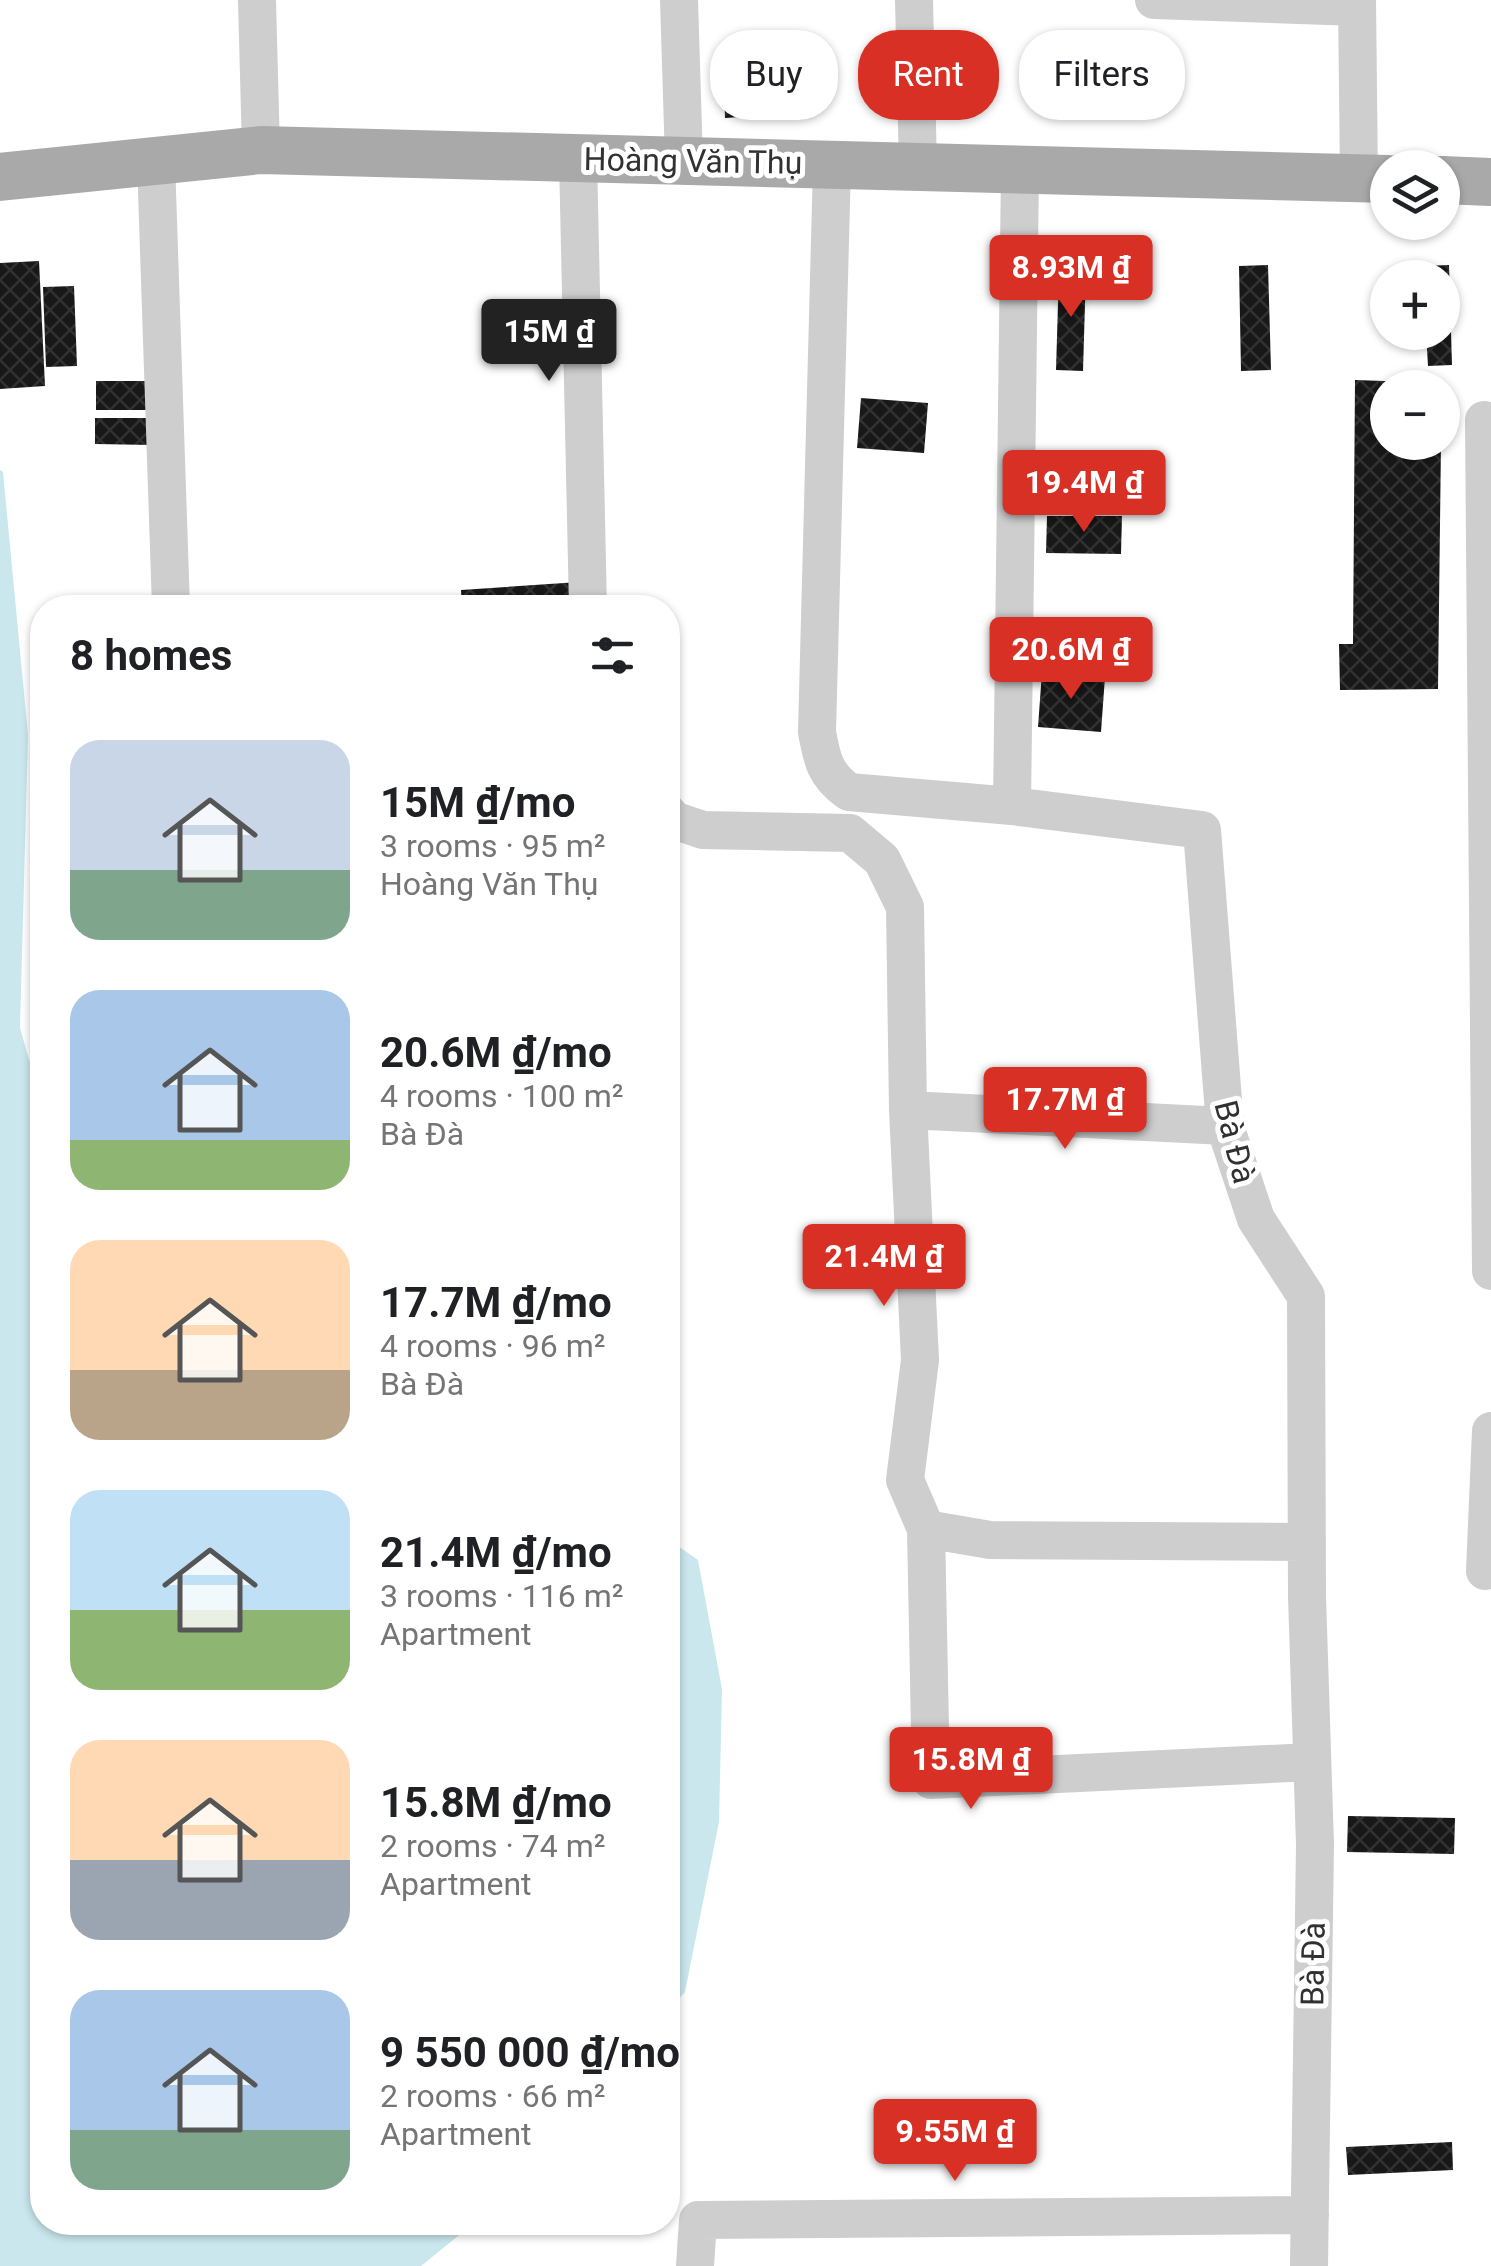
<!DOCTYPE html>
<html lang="en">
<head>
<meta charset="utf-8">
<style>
	body { margin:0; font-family:Roboto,sans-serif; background:#f2f2f2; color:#202124; height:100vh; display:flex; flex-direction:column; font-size:38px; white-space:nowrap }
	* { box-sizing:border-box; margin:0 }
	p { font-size:32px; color:#757577 }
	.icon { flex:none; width:55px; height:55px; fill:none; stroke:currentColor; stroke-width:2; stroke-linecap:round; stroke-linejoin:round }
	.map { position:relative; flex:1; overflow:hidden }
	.side { position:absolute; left:30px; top:595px; width:650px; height:1640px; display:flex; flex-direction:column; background:#fff; border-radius:40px; box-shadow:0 2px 8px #0004 }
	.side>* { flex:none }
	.guide { position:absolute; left:710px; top:30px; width:630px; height:90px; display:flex; gap:20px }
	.fabs { position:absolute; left:1370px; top:150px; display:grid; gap:20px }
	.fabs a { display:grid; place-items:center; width:90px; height:90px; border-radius:50%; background:#fff; box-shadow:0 2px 8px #0004; font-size:50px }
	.price { position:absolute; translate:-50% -85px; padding:0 22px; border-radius:10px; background:#d93025; color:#fff; font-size:32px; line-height:65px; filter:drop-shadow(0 2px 5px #0008) }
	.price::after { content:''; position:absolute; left:50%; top:60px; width:30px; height:22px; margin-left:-15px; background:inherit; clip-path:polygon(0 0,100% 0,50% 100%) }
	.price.current { background:#222; color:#fff }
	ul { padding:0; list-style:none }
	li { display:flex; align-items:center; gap:30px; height:250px; padding:0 40px }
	li span { display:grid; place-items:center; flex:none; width:280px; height:200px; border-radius:30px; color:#555 }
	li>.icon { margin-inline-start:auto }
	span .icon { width:120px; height:120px; fill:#fffc; stroke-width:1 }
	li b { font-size:42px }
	h2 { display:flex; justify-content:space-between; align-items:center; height:120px; padding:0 40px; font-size:42px }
	.pill { padding:0 35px; border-radius:40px; background:#fff; box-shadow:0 2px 8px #0004; font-size:35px; line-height:90px }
	.pill.current { background:#d93025; color:#fff }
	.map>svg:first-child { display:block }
</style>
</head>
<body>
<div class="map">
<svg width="1491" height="2266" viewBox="0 0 1491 2266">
	<defs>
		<pattern id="building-cross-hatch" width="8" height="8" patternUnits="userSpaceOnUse" patternTransform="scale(2.5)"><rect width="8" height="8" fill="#181818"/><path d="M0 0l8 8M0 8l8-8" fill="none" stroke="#313131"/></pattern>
	</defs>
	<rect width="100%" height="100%" fill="#fff"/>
	<path fill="#cae7ee" d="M0 470 3 472 28 735 20 1028 42 1105V2222L474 2223 421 2266H0Z
		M668 1539 698 1560 722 1689 719 1822 685 1992 668 2010Z"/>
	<path fill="url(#building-cross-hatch)" d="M755 54 757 116 725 118 723 55Z
		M39 261 45 386 0 389V263Z
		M1268 265 1271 370 1241 371 1239 266Z
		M1449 265 1452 365 1428 366 1426 332H1442V278H1424V266Z
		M1059 270H1086L1083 371 1056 370Z
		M74 286 77 366 46 367 43 287Z
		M1355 380 1442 383V388H1388V442H1441L1438 689 1340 690 1339 644H1353Z
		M96 381H155V410H96Z
		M861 398 928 403 924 453 857 448Z
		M95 418H153L152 445 95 444Z
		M1047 516H1122L1121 554 1046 553Z
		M579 582 580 608H462L461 590Z
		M157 601 158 608H89V602Z
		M1042 672 1105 677 1101 732 1038 727Z
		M1348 1816 1455 1818 1454 1854 1347 1852Z
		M1452 2142 1453 2170 1348 2175 1346 2147Z"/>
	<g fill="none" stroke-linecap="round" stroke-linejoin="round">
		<path stroke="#cecece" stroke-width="38" d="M257 0 261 150
			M679 0 684 161
			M914 0 918 167
			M1154 0 1357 7
			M1357 0 1359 178
			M578 158 588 608
			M156 161 171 608
			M832 165 817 732C822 760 825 775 849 792L1012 806
			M1020 170 1012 806 1202 830 1225 1126 1256 1219 1306 1296 1307 1596 1315 1845 1309 2266
			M1484 420 1491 1271
			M668 813 673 820 703 830 850 833 882 860 905 907 908 1110 920 1360 905 1480 926 1529 990 1540 1307 1542
			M908 1110 1225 1126
			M926 1529 931 1780 1312 1762
			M1485 1571 1491 1431
			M695 2266 698 2220 1310 2215"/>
		<path stroke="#a9a9a9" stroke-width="48" d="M0 177 261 150 1388 179
			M1442 180 1491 182"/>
	</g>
	<g text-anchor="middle" stroke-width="10" stroke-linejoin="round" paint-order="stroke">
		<g font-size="32" fill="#313131" stroke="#fff">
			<text transform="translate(693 161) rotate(1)" y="11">Hoàng Văn Thụ</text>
			<text transform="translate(1235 1142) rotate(76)" y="11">Bà Đà</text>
			<text transform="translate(1313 1964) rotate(-89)" y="11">Bà Đà</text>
		</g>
	</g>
</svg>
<div class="fabs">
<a><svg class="icon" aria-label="layers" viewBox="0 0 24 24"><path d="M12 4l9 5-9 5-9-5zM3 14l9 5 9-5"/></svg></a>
<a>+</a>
<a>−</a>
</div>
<b class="price" style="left:1071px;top:320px">8.93M ₫</b>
<b class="price current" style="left:549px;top:384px">15M ₫</b>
<b class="price" style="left:1084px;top:535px">19.4M ₫</b>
<b class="price" style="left:1071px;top:702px">20.6M ₫</b>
<b class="price" style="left:1065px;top:1152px">17.7M ₫</b>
<b class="price" style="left:884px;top:1309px">21.4M ₫</b>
<b class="price" style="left:971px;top:1812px">15.8M ₫</b>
<b class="price" style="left:955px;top:2184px">9.55M ₫</b>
<div class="guide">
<a class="pill">Buy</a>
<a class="pill current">Rent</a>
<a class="pill">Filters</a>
</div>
<section class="side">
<h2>8 homes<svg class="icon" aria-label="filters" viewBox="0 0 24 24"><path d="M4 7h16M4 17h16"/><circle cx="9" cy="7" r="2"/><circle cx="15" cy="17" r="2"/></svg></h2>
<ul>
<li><span style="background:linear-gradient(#c9d6e8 65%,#7fa58c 0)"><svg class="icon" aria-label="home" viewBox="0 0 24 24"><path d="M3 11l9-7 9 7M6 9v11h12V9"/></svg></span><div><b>15M ₫/mo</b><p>3 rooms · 95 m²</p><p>Hoàng Văn Thụ</p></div></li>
<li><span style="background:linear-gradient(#a9c7e8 75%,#8fb573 0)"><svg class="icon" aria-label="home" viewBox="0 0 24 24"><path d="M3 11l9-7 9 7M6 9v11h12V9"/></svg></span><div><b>20.6M ₫/mo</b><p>4 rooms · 100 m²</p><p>Bà Đà</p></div></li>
<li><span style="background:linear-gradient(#ffd9b3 65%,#b9a48a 0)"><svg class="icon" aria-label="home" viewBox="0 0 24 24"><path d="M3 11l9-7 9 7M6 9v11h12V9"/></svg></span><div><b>17.7M ₫/mo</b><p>4 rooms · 96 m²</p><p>Bà Đà</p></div></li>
<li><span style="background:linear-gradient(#bfe0f5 60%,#8fb573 0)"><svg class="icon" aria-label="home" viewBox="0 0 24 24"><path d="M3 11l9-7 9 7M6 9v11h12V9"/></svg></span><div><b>21.4M ₫/mo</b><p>3 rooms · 116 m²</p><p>Apartment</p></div></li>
<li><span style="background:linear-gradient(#ffd9b3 60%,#9aa5b1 0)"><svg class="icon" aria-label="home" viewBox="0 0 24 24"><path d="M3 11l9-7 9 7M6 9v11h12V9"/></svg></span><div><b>15.8M ₫/mo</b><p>2 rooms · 74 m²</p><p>Apartment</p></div></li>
<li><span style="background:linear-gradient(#a9c7e8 70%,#7fa58c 0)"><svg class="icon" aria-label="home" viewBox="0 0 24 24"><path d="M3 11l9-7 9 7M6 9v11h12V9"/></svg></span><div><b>9 550 000 ₫/mo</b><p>2 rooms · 66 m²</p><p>Apartment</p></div></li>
</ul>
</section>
</div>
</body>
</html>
